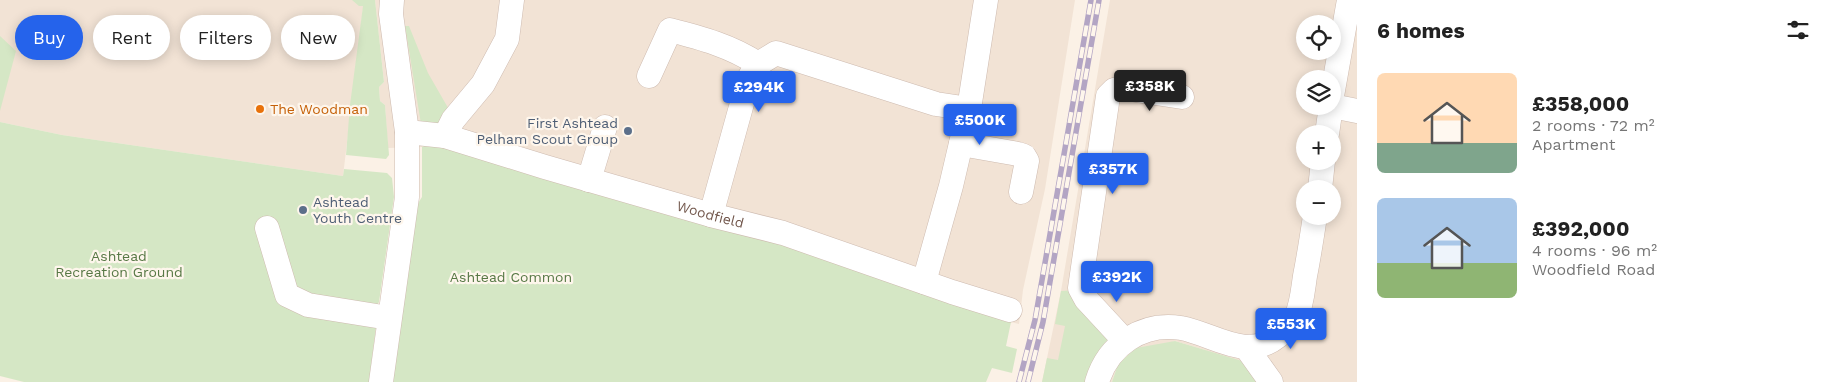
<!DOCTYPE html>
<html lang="en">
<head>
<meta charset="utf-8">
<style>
	body { margin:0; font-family:"Work Sans",sans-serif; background:#f2f2f2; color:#222; height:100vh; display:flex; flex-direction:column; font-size:19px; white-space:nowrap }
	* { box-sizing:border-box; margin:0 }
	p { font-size:16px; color:#767676 }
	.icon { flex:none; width:28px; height:28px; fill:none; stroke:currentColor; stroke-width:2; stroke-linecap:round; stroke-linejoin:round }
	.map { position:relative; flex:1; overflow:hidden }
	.panel { display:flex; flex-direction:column; background:#fff; width:475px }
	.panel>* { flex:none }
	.guide { position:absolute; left:15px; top:15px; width:475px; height:45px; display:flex; gap:10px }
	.controls { position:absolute; left:1296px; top:15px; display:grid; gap:10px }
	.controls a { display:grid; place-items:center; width:45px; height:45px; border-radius:50%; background:#fff; box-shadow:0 2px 12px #0003; font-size:25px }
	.price { position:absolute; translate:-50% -42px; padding:0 11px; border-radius:5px; background:#2563eb; color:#fff; font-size:16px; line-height:32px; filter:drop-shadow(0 1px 2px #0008) }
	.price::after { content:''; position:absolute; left:50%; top:30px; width:15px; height:11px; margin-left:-8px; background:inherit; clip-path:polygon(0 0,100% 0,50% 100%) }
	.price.active { background:#222; color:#fff }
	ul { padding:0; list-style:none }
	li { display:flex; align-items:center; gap:15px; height:125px; padding:0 20px }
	li span { display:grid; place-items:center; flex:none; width:140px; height:100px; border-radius:8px; color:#555 }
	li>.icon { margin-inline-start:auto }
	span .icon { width:60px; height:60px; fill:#fffc; stroke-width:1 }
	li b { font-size:21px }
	h2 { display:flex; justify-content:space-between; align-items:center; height:60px; padding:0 20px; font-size:21px }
	.tag { padding:0 18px; border-radius:22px; background:#fff; box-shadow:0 2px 12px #0003; font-size:18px; line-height:45px }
	.tag.active { background:#2563eb; color:#fff }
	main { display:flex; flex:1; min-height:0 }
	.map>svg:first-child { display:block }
</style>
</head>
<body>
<main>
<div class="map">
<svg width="1357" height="382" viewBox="0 0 1357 382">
	<rect width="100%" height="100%" fill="#fbf1e6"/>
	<path fill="#f2e3d5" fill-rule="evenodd" d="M0 0H364L343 176 62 135 0 122Z
		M375 0H1075L1045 189 1023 290 1019 324 1011 322 1009 318 428 144 422 147 388 148 385 105 380 101 379 87 384 82Z
		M1110 0H1357V382H1258L1205 350 1175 341 1118 364 1112 382H1042L1061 291ZM1305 24H1332V51H1305ZM1305 79H1332V106H1305ZM1305 134H1332V161H1305ZM1305 189H1332V216H1305Z"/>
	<path fill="#d5e7c5" d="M352 0H375L384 82 379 87 380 101 385 105 389 155 386 159 346 155 350 105 363 6H359Z
		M405 26H409L428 73 451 113 440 123 421 124Z
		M0 36 16 51 0 111Z
		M0 122 62 135 343 176 344 169 387 173 392 178 394 197 379 302 374 309 376 327 369 382H24L0 376Z
		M428 144 470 152 710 221 1009 318 1011 322 1006 346 1017 349 1012 373 992 368 986 382H391L413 211 422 197V147Z
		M1077 290 1111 334 1091 382H1042L1047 358 1058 360 1065 326 1055 324 1061 291Z
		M1175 341 1242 361 1258 382H1112L1118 364 1136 348Z"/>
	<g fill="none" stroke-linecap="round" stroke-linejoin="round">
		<g stroke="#cebbb0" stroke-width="25">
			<g id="minor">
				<path d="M649 76 670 30C701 38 731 46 758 64"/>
				<path d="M1332 96 1349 0"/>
				<path d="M1332 106 1357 111"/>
				<path id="s1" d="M407 132 445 136 545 167 711 215 783 233 952 292 1010 310"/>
				<path d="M1327 134 1331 106"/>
				<path d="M445 136 453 120 483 84 507 39 512 0"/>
				<path d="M961 144 1018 154 1024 156 1027 161 1021 192"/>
				<path d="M589 180 605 127"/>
				<path d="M1320 189 1323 161"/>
				<path d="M711 215 749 78 758 64 776 53 936 104 969 109"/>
				<path d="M267 228 287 295 308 305 389 318"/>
				<path d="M924 282 951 186 969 109 986 0"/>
				<path d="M1124 340 1086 299 1080 288 1108 96 1114 90 1123 88 1182 97"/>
				<path d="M1246 347 1271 382"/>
				<path d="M381 382 407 197V132L391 14 392 0"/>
				<path d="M1097 382C1108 345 1142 322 1181 328 1214 334 1246 362 1278 336 1285 330 1291 324 1296 317 1302 305 1303 289 1305 276 1309 256 1312 236 1315 216"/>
			</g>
		</g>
		<use href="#minor" stroke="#fff" stroke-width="24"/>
		<g stroke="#b3a5c4" stroke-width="5.5">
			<path id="rail" d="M1019 382 1035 320 1091 0
				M1028 382 1043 322 1099 0"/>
		</g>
		<use href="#rail" stroke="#fef6ec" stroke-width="4" stroke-dasharray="11" stroke-linecap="butt"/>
	</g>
	<circle fill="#e8710a" stroke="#fef6ec" stroke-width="2" cx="260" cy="109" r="5"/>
	<g fill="#5c6f8a" stroke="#fef6ec" stroke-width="2">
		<circle cx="628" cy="131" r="5"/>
		<circle cx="303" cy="210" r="5"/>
	</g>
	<g text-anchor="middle" stroke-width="4.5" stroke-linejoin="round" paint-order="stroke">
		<g font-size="14" fill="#c56008" stroke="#fef6ec" text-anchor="start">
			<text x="270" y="114">The Woodman</text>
		</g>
		<g font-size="14" fill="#4e5e75" stroke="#fef6ec" text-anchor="end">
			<text x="618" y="128">First Ashtead<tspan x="618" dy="16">Pelham Scout Group</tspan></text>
			<text x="313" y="207" text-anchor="start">Ashtead<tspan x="313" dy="16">Youth Centre</tspan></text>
		</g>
		<g font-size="14" fill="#72574c" stroke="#fef6ec">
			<text dy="5" stroke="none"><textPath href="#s1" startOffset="315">Woodfield</textPath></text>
		</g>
		<g font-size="14" fill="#577845" stroke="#fef6ec">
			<text x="119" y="261">Ashtead<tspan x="119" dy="16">Recreation Ground</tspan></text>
			<text x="511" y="282">Ashtead Common</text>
		</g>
	</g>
</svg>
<div class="controls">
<a><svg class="icon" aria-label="locate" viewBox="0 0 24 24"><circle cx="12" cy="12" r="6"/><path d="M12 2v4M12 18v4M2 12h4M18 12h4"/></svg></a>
<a><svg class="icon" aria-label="layers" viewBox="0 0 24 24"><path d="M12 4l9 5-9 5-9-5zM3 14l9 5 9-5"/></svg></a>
<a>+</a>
<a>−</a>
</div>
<b class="price active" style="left:1150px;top:112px">£358K</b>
<b class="price" style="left:759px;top:113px">£294K</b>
<b class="price" style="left:980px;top:146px">£500K</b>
<b class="price" style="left:1113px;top:195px">£357K</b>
<b class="price" style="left:1117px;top:303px">£392K</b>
<b class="price" style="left:1291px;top:350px">£553K</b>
<div class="guide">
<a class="tag active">Buy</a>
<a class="tag">Rent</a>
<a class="tag">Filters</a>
<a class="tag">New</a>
</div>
</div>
<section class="panel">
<h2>6 homes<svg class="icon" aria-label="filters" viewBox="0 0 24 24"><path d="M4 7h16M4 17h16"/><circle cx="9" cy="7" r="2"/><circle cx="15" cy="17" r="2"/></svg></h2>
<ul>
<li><span style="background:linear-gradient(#ffd9b3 70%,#7fa58c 0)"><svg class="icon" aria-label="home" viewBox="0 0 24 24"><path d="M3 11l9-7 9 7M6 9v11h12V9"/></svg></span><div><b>£358,000</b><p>2 rooms · 72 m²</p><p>Apartment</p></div></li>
<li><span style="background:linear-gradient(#a9c7e8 65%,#8fb573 0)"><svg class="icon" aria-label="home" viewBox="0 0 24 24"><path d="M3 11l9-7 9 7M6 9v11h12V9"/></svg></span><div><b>£392,000</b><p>4 rooms · 96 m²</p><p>Woodfield Road</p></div></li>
</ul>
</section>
</main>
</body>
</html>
